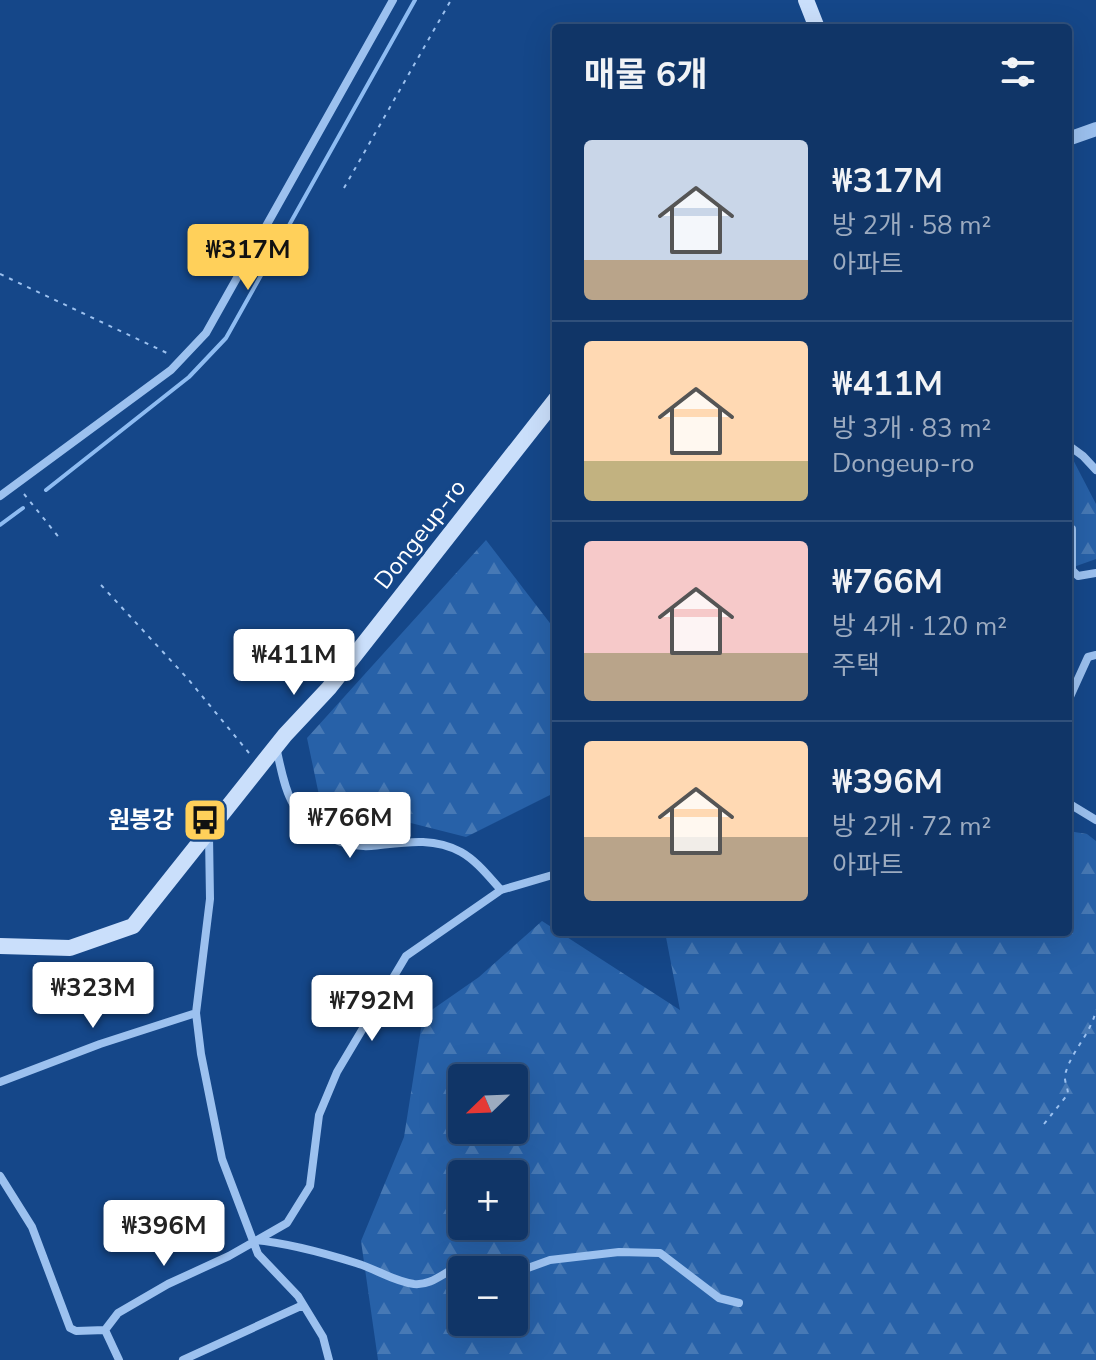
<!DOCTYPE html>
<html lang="ko">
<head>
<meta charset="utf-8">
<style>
	body { margin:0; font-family:"Nunito Sans","Noto Sans KR",sans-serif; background:#193d6d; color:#f1f3f6; height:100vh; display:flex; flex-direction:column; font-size:30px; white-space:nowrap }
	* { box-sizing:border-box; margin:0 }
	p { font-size:26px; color:#9cabc0 }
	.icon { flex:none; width:44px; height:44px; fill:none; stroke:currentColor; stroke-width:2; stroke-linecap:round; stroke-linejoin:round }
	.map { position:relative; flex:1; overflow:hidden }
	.details { position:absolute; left:552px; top:24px; width:520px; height:912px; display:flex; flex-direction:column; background:#103567; border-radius:8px; box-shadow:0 8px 32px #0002,0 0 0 2px #30507b }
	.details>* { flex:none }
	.needle { width:52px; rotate:247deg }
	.buttons { position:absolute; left:448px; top:1064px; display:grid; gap:16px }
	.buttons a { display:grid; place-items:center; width:80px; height:80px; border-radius:8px; background:#103567; box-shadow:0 8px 32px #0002,0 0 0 2px #30507b; font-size:40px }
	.price { position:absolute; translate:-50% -68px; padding:0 18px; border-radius:8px; background:#fff; color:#222; font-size:26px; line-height:52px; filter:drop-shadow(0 2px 4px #0008) }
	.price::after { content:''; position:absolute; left:50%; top:48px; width:24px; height:18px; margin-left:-12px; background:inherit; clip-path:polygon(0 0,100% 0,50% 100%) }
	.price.on { background:#ffd05a; color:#111 }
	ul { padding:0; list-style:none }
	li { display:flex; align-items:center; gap:24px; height:200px; padding:0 32px }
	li+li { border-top:2px solid #30507b }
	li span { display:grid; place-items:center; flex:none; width:224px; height:160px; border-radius:8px; color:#555 }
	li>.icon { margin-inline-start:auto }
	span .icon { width:96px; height:96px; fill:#fffc; stroke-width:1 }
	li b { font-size:34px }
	h2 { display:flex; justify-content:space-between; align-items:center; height:96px; padding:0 32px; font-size:34px }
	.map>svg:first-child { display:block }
</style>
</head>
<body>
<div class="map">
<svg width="1096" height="1360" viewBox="0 0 1096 1360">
	<defs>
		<pattern id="forest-firs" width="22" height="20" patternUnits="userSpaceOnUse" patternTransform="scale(2)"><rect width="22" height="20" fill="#2761a8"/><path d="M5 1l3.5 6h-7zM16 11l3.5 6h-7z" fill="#4779b5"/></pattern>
	</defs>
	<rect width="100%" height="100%" fill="#154789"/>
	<path fill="url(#forest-firs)" fill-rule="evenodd" d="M1068 450 1096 504V559L1068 569Z
		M486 540 556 631V792L466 837 320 800 307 738Z
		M1068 831 1087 834 1096 841V1360H378L361 1241 404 1137 423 1016 479 977 542 921 680 1010 665 932H1068ZM462 1078H514V1130H462ZM462 1174H514V1226H462ZM462 1270H514V1322H462Z"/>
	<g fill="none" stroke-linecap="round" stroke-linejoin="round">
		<path stroke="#8ebcf2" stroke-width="4" d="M46 490 189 377 226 338 415 0
			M0 525 23 508"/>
		<path stroke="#9cc1ef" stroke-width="2" stroke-dasharray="4 6" stroke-linecap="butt" d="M344 188 451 0
			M0 274 169 354
			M24 494 61 540
			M101 585 188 679 249 753
			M1044 1124 1068 1094C1068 1088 1064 1081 1065 1075 1071 1051 1091 1034 1096 1010"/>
		<path stroke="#9cc1ef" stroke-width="8" d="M1068 445 1083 456 1096 470
			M0 496 171 370 206 333 393 0
			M1072 529V570L1078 576 1096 573
			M1068 701 1088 657 1096 655
			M276 747C285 786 287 812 324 834 338 843 354 847 371 846 401 843 432 836 461 852 477 861 489 877 501 890
			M1068 803 1096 820
			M209 836 210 899 196 1013 201 1054 222 1159 258 1254 298 1296 323 1337 329 1360
			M0 1082 100 1044 196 1013
			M0 1176 32 1227 70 1328 76 1331 105 1330
			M254 1240C288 1243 324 1253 356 1263 376 1269 393 1281 414 1284 436 1286 449 1265 471 1263 479 1262 492 1268 501 1270
			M514 1273 550 1260 619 1252 660 1253 719 1298 739 1303
			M105 1330 118 1313 168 1284 229 1256 287 1223 310 1186 319 1115 337 1072 406 956 501 890 556 874
			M105 1330 119 1360
			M183 1360 303 1305"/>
		<path stroke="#9cc1ef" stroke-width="14" d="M1068 139 1096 129"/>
		<path stroke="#cadffb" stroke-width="16" d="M806 0 817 28
			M0 946 70 948 133 926 285 735 329 688 556 399"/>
	</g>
	<defs>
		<g id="bus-square" transform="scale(2.3)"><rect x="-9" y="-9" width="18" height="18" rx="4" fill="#ffd05a" stroke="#154789"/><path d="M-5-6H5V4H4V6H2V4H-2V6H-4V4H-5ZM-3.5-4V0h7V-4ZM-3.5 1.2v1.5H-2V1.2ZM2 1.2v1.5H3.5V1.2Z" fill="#111"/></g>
	</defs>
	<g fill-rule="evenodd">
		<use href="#bus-square" x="205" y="820"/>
	</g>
	<g text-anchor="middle" stroke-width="6" stroke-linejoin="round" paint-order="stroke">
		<g font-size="24" fill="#fff" stroke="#154789">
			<text transform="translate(420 534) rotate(-52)" y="8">Dongeup-ro</text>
		</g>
		<g font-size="24" font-weight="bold" fill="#fff" stroke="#154789" text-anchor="end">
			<text x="174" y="828">원봉강</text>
		</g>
	</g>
</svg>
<div class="buttons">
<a><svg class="needle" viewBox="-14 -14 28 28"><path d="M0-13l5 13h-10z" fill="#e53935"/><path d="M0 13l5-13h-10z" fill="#9cabc0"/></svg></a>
<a>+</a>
<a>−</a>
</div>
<b class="price on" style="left:248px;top:292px">₩317M</b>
<b class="price" style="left:294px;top:697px">₩411M</b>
<b class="price" style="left:350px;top:860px">₩766M</b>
<b class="price" style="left:93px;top:1030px">₩323M</b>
<b class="price" style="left:372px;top:1043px">₩792M</b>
<b class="price" style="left:164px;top:1268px">₩396M</b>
<section class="details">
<h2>매물 6개<svg class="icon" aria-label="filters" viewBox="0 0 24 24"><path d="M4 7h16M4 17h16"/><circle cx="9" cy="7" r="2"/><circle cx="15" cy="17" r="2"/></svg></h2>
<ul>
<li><span style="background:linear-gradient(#c9d6e8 75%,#b9a48a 0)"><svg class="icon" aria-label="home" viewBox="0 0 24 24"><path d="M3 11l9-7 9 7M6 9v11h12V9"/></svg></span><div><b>₩317M</b><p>방 2개 · 58 m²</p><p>아파트</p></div></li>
<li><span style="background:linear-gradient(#ffd9b3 75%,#c2b280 0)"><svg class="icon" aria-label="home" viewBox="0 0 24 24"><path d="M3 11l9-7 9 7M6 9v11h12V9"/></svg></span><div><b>₩411M</b><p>방 3개 · 83 m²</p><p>Dongeup-ro</p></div></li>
<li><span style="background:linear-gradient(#f6c9c9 70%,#b9a48a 0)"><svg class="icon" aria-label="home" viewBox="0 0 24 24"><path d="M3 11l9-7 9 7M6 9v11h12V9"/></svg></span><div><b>₩766M</b><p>방 4개 · 120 m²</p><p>주택</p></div></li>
<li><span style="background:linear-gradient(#ffd9b3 60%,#b9a48a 0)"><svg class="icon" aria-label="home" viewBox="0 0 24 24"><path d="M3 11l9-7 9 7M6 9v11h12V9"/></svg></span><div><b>₩396M</b><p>방 2개 · 72 m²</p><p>아파트</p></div></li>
</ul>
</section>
</div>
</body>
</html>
